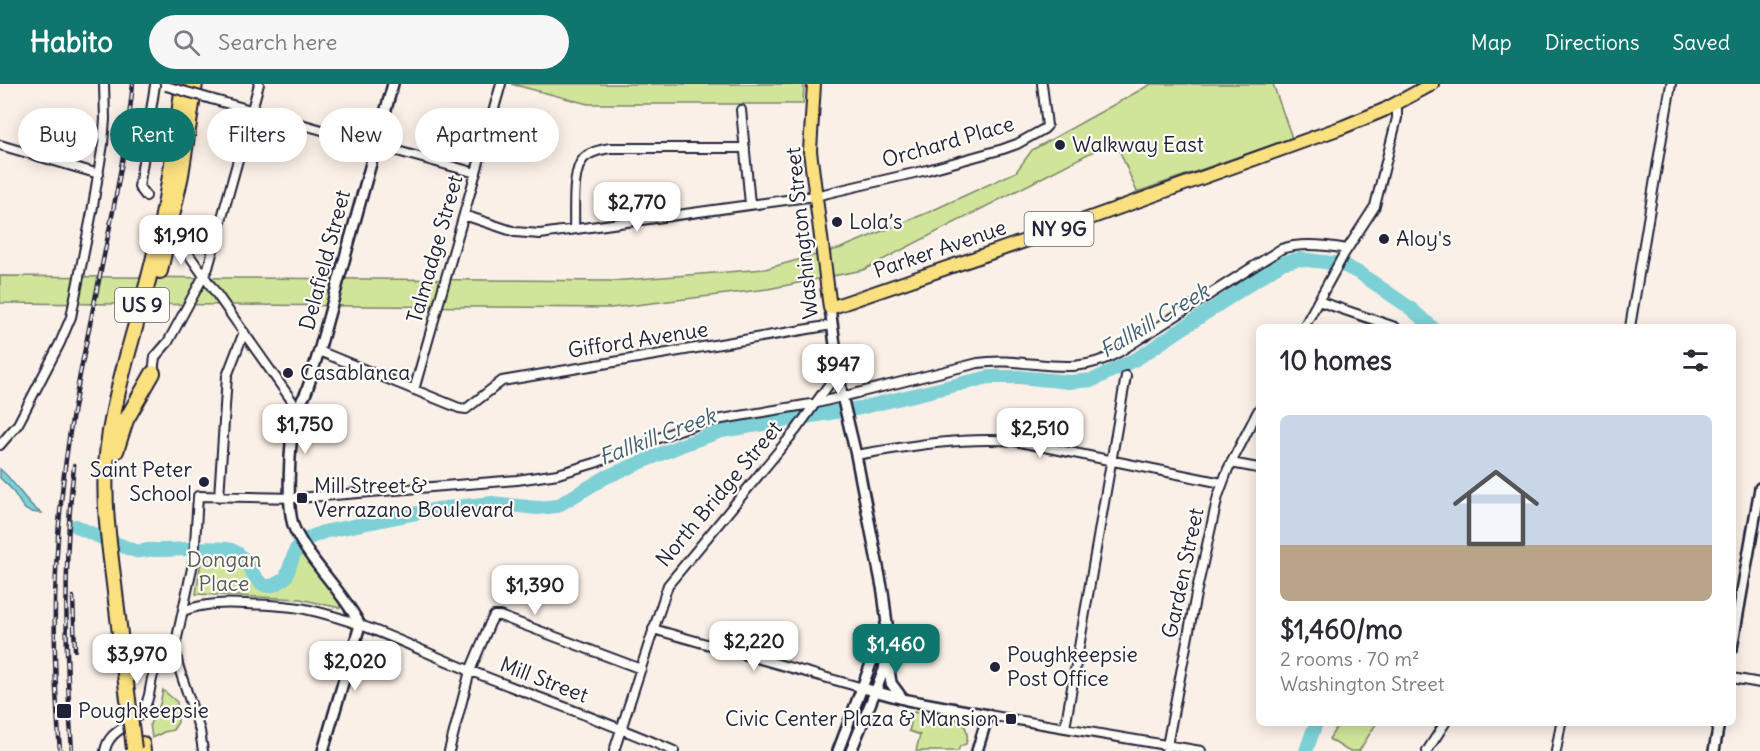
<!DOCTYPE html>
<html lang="en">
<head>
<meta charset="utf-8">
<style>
	body { margin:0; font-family:Delius,sans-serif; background:#f7f7f7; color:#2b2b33; height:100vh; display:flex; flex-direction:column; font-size:22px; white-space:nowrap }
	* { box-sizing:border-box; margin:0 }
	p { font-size:20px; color:#7c7c81 }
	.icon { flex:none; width:33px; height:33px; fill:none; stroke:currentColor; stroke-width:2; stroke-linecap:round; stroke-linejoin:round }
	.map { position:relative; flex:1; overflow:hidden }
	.sheet { position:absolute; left:1256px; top:240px; width:480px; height:402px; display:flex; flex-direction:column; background:#fff; border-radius:9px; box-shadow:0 3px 15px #0003 }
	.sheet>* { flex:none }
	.hud { position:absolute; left:18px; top:24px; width:570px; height:54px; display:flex; gap:12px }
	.price { position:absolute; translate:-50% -51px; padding:0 14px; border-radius:12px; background:#fff; color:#222; font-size:20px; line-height:39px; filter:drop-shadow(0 2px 3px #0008) }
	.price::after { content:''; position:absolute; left:50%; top:36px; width:18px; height:14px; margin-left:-9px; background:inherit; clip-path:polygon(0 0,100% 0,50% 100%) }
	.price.on { background:#0f766e; color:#fff }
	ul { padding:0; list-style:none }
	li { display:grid; align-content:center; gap:12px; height:318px; padding:0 24px }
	li span { display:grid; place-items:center; height:186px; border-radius:9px; color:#555 }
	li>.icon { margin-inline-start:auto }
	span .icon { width:108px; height:108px; fill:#fffc; stroke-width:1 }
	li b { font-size:26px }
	h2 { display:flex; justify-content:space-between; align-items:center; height:72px; padding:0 24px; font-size:26px }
	.chip { padding:0 21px; border-radius:27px; background:#fff; box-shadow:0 3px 15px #0003; font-size:21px; line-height:54px }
	.chip.on { background:#0f766e; color:#fff }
	header { display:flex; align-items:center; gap:36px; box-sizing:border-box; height:84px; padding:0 30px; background:#0f766e; color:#fff }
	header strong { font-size:28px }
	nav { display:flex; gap:33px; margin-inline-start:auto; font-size:21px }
	.search { width:420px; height:54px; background:#f7f7f7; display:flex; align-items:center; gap:15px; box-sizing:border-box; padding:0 21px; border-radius:33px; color:#7c7c81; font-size:22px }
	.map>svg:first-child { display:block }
</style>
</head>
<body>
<header>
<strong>Habito</strong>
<div class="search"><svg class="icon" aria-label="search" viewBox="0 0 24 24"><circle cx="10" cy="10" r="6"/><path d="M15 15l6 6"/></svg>Search here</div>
<nav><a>Map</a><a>Directions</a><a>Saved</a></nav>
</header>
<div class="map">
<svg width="1760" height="667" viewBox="0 0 1760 667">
	<rect width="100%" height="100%" fill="#fbf0e7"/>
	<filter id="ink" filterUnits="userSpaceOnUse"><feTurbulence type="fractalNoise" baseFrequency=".0167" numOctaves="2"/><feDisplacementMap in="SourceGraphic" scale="12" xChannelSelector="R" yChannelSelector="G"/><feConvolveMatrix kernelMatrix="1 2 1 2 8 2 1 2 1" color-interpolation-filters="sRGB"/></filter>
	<g filter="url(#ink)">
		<path fill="#d0e59a" stroke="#79846a" stroke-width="1.5" d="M511 0H804L803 20H588Z
			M1151 0H1273L1292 54 1137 108 1115 56 863 186 768 205 611 224 0 219V192L612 197 765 185 841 164 929 128 1016 88 1032 66Z
			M203 463C240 467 238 461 255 496 262 501 267 502 274 499 293 494 288 477 298 464L340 519V524L300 515 196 510Z
			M163 606 177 618 178 638 173 646 164 648 152 654 150 640 160 620Z
			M914 628 957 635C967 641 969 650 966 660L960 662 958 667H916L920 651 909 647Z
			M1339 639H1375L1376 640 1359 667H1348L1329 655Z"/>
		<path fill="#7ed0d7" stroke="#598a99" stroke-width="1.5" d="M0 385C16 398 24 418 41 429 21 428 24 423 14 409 11 403 5 399 0 394Z"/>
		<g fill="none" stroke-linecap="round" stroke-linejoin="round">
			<path stroke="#7ed0d7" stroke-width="14" d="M76 442C91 450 107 456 123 462 127 464 131 466 136 467 142 468 147 465 154 466 178 467 202 462 227 465 255 468 252 523 286 493L296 465 309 454 323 448 437 425 492 419 537 424 557 422 606 393 682 361 722 347 860 324 989 293H1019L1069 298 1093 296 1138 274 1274 184 1282 179 1299 175 1341 180 1361 190 1410 224 1432 243
				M1306 667 1316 639"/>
			<g stroke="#22223b" stroke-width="12">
				<path id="minor" d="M211 15 476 89
					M741 26 750 120
					M0 61 99 90
					M146 112 139 103 155 1
					M464 131 515 148 540 150 815 112 927 86 1003 65 1017 60 1044 45 1047 42 1042 0
					M574 144C575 127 571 87 584 74 591 67 601 66 610 64H745
					M180 158 297 324
					M1318 217 1395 243
					M1304 243 1344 170 1375 122 1397 34V19
					M1630 243 1671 0
					M319 267 459 324 466 325 502 297 832 241
					M153 289 155 273 168 258 208 184 259 0
					M414 306 501 0
					M0 361 18 340 60 259 71 233 92 128 103 60 105 35 104 0
					M856 371C909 362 961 353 1015 357L1222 399
					M1231 379 1258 384
					M219 413 227 292 244 248
					M183 527C205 519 223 519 246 520 265 521 285 521 305 525 363 537 416 565 471 587 539 614 607 638 674 667
					M653 545 863 604
					M1732 594 1760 599
					M988 631 1201 667
					M1065 644 1126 292
					M105 667C109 644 132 644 143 626 157 605 142 580 176 573
					M203 667 200 647 178 581 175 563 194 475 198 412 298 414 517 396 558 390 595 379 679 346 710 337 817 319 978 279C1029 271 1069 297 1119 268L1281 165C1301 158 1326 161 1347 165
					M449 667 470 587 490 539 494 532H500L641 585
					M614 667 668 501 796 346 838 288
					M1166 667 1196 510 1218 412 1228 385 1258 327
					M1427 667 1445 639
					M1556 667 1561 639"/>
			</g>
			<g stroke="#22223b" stroke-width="14">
				<path id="tertiary" d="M830 224 842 312 856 371 883 508 889 556 884 586 851 667
					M1732 564 1760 404
					M888 578 891 599 902 614
					M863 604 907 616 988 631 977 667
					M323 667 360 541C343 507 312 481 295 446 285 426 290 355 295 331 296 324 301 318 305 311 311 297 314 281 319 267L393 0
					M838 667 886 540
					M1714 667 1719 639"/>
			</g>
			<g stroke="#22223b" stroke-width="16">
				<path id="primary" d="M814 0 810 67 830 224 1054 147 1343 43 1384 26 1432 0"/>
			</g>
			<g stroke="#22223b" stroke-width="18">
				<path id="motorway" d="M160 187 181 91 195 0
					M116 367 126 336 153 289
					M116 517C111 472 103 426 106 381 111 315 134 252 150 189 166 127 175 63 183 0
					M142 660 143 667"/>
			</g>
			<use href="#minor" stroke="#fdfcf7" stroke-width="8"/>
			<use href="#tertiary" stroke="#fdfcf7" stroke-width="9"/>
			<use href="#primary" stroke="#fbe080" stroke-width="12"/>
			<use href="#motorway" stroke="#fbe080" stroke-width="14"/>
			<g stroke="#22223b" stroke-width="4.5">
				<path id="rail" d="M73 513 75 566
					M60 667C51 562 53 458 69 354 87 235 120 120 133 0
					M72 667C65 572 63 477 74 382"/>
			</g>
			<use href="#rail" stroke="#fdfcf7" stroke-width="2" stroke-dasharray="7" stroke-linecap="butt"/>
			<g stroke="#22223b" stroke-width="12" stroke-linecap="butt">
				<path id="minor-bridge" d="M166 2 211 15"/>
			</g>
			<g stroke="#22223b" stroke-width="18" stroke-linecap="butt">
				<path id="motorway-bridge" d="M116 517 134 665"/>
			</g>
			<use href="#minor-bridge" stroke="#fdfcf7" stroke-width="8"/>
			<use href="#motorway-bridge" stroke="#fbe080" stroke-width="14"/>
		</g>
	</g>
	<g fill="#22223b" stroke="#fdfcf7" stroke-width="2">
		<circle cx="1060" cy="61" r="6"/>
		<circle cx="837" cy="138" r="6"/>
		<circle cx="1384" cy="155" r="6"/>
		<circle cx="288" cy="289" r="6"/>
		<circle cx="204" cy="398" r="6"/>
		<rect x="296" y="408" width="12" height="12" rx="3"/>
		<circle cx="995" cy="583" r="6"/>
		<rect x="56" y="619" width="16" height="16" rx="3"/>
		<rect x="1005" y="629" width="12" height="12" rx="3"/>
	</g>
	<g text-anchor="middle" stroke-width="4.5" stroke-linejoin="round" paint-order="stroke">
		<g fill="#fdfcf7" stroke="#646373" stroke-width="1.5">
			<rect x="1024.5" y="128" width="69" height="34" rx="4.5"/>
			<rect x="115" y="204" width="54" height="34" rx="4.5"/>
		</g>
		<g font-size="20" font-weight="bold" fill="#22223b">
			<text x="1059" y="152">NY 9G</text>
			<text x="142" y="228">US 9</text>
		</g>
		<g font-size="21" fill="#22223b" stroke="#fdfcf7">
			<text transform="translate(948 58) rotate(-16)" y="7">Orchard Place</text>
			<text transform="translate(802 149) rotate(-96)" y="7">Washington Street</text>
			<text transform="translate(435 165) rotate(-74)" y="7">Talmadge Street</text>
			<text transform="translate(940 165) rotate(-19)" y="7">Parker Avenue</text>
			<text transform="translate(325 176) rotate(-75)" y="7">Delafield Street</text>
			<text transform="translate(638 256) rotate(-9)" y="7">Gifford Avenue</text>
			<text transform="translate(719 410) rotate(-50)" y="7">North Bridge Street</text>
			<text transform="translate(1183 489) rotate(-78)" y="7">Garden Street</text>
			<text transform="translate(544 596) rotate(21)" y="7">Mill Street</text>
		</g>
		<g font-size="21" fill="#22223b" stroke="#fdfcf7" text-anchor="start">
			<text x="1072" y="68">Walkway East</text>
			<text x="849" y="145">Lola’s</text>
			<text x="1396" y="162">Aloy's</text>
			<text x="300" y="296">Casablanca</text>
			<text x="192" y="393" text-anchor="end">Saint Peter<tspan x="192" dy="24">School</tspan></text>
			<text x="314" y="409">Mill Street &amp;<tspan x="314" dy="24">Verrazano Boulevard</tspan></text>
			<text x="1007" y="578">Poughkeepsie<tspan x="1007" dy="24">Post Office</tspan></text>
			<text x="78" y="634">Poughkeepsie</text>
			<text x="999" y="642" text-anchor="end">Civic Center Plaza &amp; Mansion</text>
		</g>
		<g font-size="21" fill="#565c58" stroke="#fdfcf7">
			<text x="224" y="483">Dongan<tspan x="224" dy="24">Place</tspan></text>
		</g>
		<g font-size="22" font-style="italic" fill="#425f72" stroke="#fdfcf7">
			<text transform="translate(1154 236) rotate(-31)" y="8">Fallkill Creek</text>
			<text transform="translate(657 352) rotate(-21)" y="8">Fallkill Creek</text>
		</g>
	</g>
</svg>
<b class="price" style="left:637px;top:149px">$2,770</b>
<b class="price" style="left:181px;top:182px">$1,910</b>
<b class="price" style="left:838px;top:311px">$947</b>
<b class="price" style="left:305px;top:371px">$1,750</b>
<b class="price" style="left:1040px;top:375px">$2,510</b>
<b class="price" style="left:535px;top:532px">$1,390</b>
<b class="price" style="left:754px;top:588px">$2,220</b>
<b class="price on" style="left:896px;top:591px">$1,460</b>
<b class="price" style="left:137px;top:601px">$3,970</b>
<b class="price" style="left:355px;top:608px">$2,020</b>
<div class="hud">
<a class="chip">Buy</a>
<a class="chip on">Rent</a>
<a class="chip">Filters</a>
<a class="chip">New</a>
<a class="chip">Apartment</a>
</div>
<section class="sheet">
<h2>10 homes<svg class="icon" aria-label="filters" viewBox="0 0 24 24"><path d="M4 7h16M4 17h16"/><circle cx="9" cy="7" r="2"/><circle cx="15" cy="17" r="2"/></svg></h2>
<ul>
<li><span style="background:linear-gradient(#c9d6e8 70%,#b9a48a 0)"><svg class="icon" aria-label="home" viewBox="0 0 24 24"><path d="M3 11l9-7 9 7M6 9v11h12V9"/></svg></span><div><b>$1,460/mo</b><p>2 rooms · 70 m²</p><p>Washington Street</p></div></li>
</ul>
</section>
</div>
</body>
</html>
